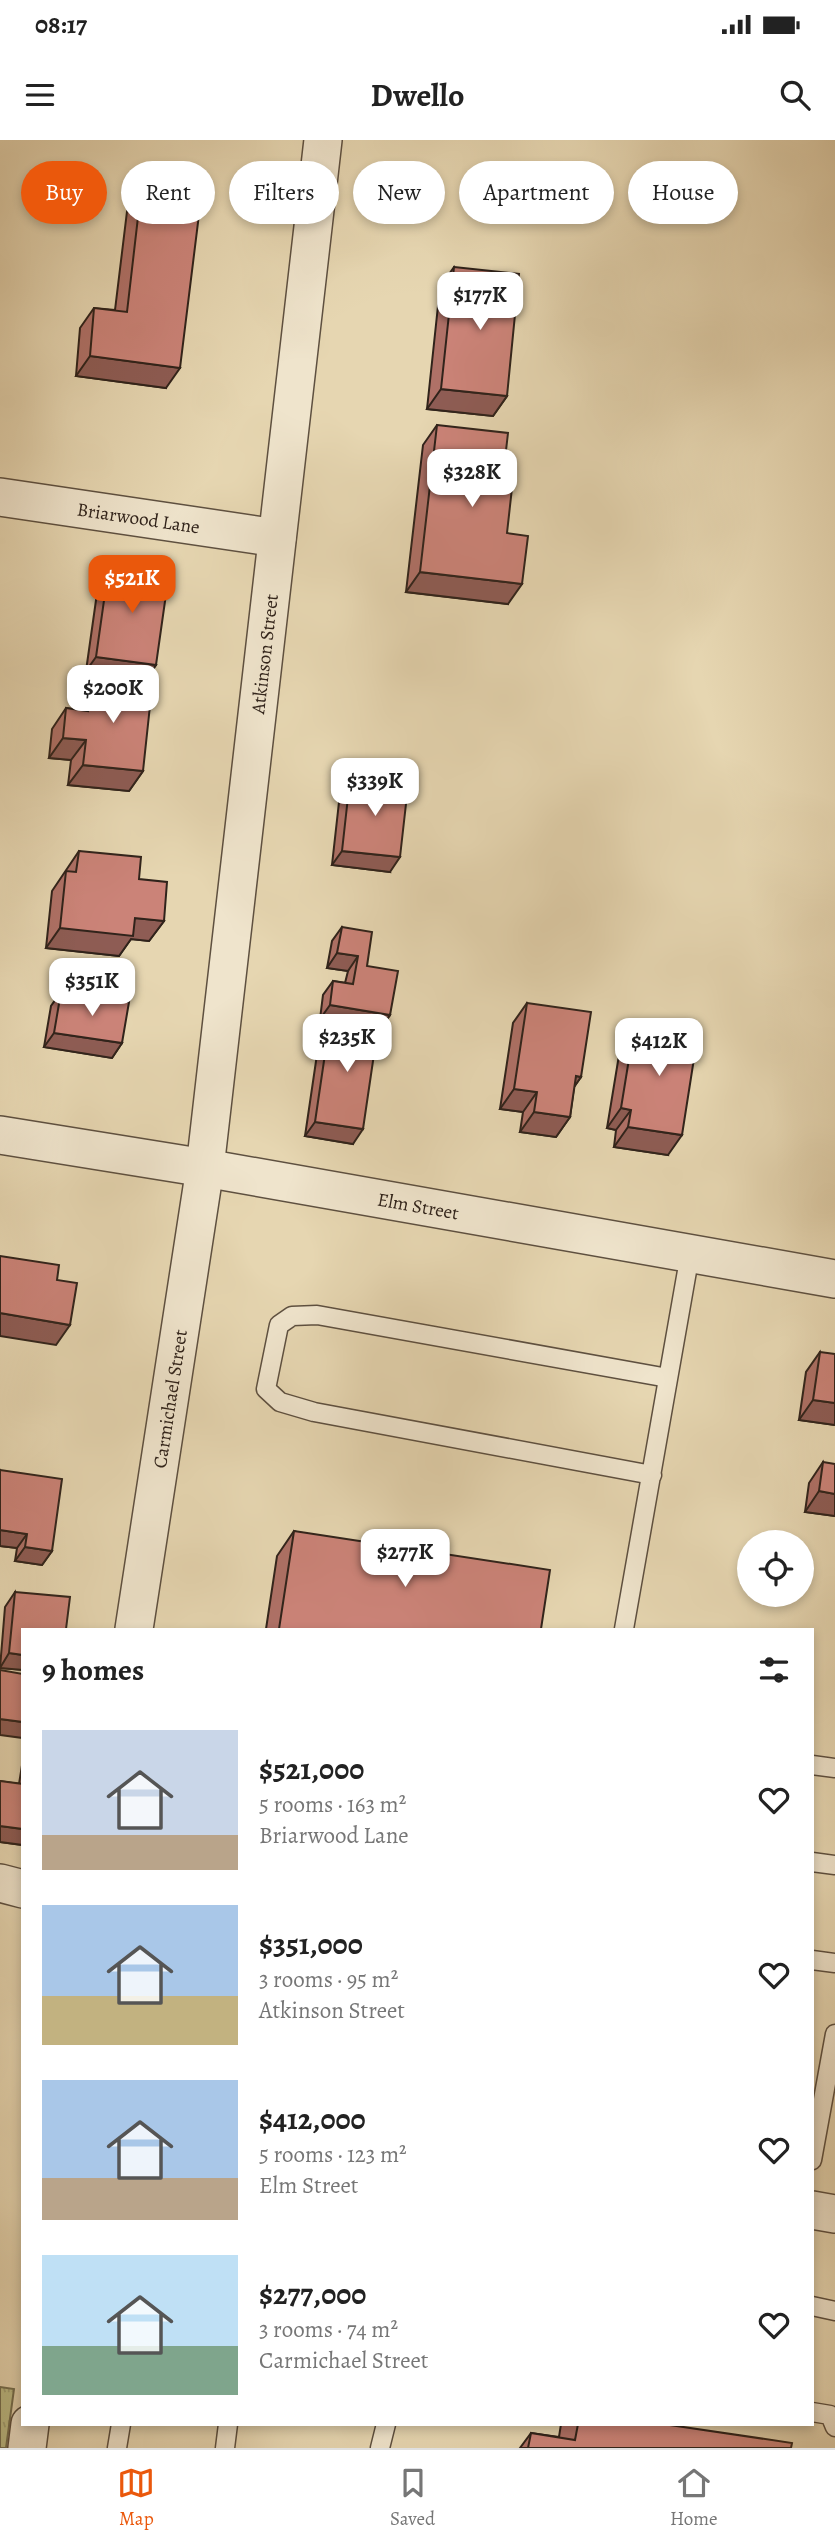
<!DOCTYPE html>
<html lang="en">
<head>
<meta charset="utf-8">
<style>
	body { margin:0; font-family:Alegreya,serif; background:#f6f6f6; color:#222; height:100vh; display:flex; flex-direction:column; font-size:26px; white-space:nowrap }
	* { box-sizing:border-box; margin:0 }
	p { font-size:23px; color:#767676 }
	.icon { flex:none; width:38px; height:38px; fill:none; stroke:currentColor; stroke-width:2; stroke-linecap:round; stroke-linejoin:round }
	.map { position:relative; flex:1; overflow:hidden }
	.side { position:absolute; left:21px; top:1488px; width:793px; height:798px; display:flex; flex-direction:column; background:#fff; border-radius:0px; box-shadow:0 4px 10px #0003 }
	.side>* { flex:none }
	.banner { position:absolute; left:21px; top:21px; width:794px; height:63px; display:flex; gap:14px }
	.tools { position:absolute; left:737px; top:1390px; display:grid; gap:14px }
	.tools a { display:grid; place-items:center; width:77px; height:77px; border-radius:50%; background:#fff; box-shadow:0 4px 10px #0003; font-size:35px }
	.price { position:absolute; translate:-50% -60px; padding:0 16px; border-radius:14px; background:#fff; color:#222; font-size:23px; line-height:46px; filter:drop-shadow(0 2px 4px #0008) }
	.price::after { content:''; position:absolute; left:50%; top:42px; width:21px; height:16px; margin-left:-10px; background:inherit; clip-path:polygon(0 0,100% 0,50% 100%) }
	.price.current { background:#ea580c; color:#fff }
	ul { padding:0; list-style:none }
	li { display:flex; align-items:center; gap:21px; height:175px; padding:0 21px }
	li span { display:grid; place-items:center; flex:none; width:196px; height:140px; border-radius:0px; color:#555 }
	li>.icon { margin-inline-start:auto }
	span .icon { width:84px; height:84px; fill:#fffc; stroke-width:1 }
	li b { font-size:30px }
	h2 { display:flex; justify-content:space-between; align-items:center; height:84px; padding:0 21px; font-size:30px }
	.chip { padding:0 24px; border-radius:32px; background:#fff; box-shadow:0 4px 10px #0003; font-size:24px; line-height:63px }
	.chip.current { background:#ea580c; color:#fff }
	.status { display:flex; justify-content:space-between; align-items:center; height:49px; padding:0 35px; background:#fff; direction:ltr }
	.status svg { height:19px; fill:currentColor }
	header { display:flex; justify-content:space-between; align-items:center; height:91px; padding:0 21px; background:#fff; font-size:32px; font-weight:700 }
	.tab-bar { display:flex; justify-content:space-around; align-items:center; height:98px; border-top:2px solid #e0e0e0; background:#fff; font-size:19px; color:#767676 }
	.tab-bar a { display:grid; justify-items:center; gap:4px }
	.tab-bar .current { color:#ea580c }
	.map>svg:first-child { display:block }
</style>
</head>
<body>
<div class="status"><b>08:17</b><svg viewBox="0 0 49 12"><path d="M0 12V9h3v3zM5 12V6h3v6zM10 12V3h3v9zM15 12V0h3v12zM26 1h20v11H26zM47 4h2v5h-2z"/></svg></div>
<header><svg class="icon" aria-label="menu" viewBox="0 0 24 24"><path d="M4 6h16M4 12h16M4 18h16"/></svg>Dwello<svg class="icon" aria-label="search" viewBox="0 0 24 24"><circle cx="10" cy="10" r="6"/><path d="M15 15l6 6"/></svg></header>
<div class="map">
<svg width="835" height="2308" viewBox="0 0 835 2308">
	<defs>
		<pattern id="grass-tufts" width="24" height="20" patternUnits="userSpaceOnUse" patternTransform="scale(1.75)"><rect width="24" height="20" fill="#bcbc87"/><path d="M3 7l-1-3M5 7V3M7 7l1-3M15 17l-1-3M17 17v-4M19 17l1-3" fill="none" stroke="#a2a174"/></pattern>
	</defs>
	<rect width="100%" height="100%" fill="#e6d6b1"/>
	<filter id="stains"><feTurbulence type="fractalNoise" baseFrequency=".00286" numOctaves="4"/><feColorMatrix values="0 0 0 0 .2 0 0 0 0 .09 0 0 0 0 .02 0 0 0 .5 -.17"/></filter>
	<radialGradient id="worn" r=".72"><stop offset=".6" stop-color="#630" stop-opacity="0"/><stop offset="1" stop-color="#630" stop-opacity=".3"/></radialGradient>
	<path fill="url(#grass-tufts)" stroke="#767051" stroke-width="2" d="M0 2247 14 2249 6 2308H0Z"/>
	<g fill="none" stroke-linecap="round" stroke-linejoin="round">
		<g stroke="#5e5040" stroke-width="21">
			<path id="service" d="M652 1335 314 1272 280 1262 266 1249 279 1185 292 1176 317 1175 668 1238
				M624 1489 690 1114
				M812 1625 835 1628
				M812 1722 835 1725
				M812 1820 835 1823
				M812 2020 835 1894
				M812 2166 835 2171
				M812 2272 830 2275 835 2287
				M117 2308 121 2284
				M225 2308 228 2284
				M380 2308 386 2284"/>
		</g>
		<g stroke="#5e5040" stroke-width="40">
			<g id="minor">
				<path id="s1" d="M0 357 277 398"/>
				<path id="s2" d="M0 995 205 1028 835 1139"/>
				<path id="s3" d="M134 1489 205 1028 323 0"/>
				<path d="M0 1743 23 1749"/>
				<path d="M812 2070 835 2074"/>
				<path d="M27 2308 30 2284"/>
			</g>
		</g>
		<use href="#service" stroke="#efe4cc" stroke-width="18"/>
		<use href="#minor" stroke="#efe4cc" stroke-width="37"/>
	</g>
	<path fill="#af7167" stroke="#30231b" stroke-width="2" d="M143 34 166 248 76 236 80 188 94 168 115 170 129 55Z
		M454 127 507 256 493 276 427 269 440 147Z
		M437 285 504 328 507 393 508 464 406 452 423 305Z
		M109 425 156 525 146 539 86 531 99 439Z
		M91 540 143 631 129 651 68 645 71 620 49 618 52 589 66 568 76 570 77 560Z
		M350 639 390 732 332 725 340 653Z
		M79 711 139 739 164 781 149 801 131 799 119 816 46 808 52 751Z
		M342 787 367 826 390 875 380 889H377L353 1004 305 996 320 894 330 881 320 879 323 855 333 841 345 843 348 831 327 828 332 801Z
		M61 852 122 903 112 918 44 907 51 866Z
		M527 863 581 937 574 947 570 977 556 997 520 992 523 972 500 969 513 883Z
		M635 882 668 1015 614 1007 616 990 607 988 621 903Z
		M820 1212 835 1285 799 1280 806 1232Z
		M823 1322 835 1376 805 1372 809 1343Z
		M0 1330 52 1411 42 1425 15 1421 17 1408 0 1406Z
		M294 1391 541 1489H266L277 1416Z
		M15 1452 23 1530 0 1528 5 1467Z
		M23 1619V1705L0 1702V1641L19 1644Z
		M561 2284H663L791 2308H520L531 2293 559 2297Z"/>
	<path fill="#8e5c54" stroke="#30231b" stroke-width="2" d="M90 216 180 228 166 248 76 236Z
		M441 249 507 256 493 276 427 269Z
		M420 432 522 444 508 464 406 452Z
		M96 517 156 525 146 539 86 531Z
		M63 598 86 600 71 620 49 618Z
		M83 625 143 631 129 651 68 645Z
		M342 711 400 717 390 732 332 725Z
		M135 778 164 781 149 801 131 799 119 816 46 808 60 788Z
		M337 813 358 816 348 831 327 828Z
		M330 865 390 875 380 889 320 879Z
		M54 893 122 903 112 918 44 907Z
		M576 936 581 937 567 957Z
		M514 949 537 952 523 972 500 969Z
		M621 968 631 970 616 990 607 988Z
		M534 972 570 977 556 997 520 992Z
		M315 982 363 989 353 1004 305 996Z
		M628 987 682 995 668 1015 614 1007Z
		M0 1173 70 1185 56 1205 0 1196Z
		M813 1260 835 1263V1285L799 1280Z
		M819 1351 835 1354V1376L805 1372Z
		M0 1390 27 1394 17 1408 0 1406Z
		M25 1407 52 1411 42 1425 15 1421Z
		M9 1513 23 1515V1530L0 1528Z
		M0 1579 23 1582V1598L0 1595Z
		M0 1686 23 1689V1705L0 1702Z"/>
	<path fill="#cb8378" stroke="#30231b" stroke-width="2" d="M143 34 203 42 180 228 90 216 94 168 127 172Z
		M454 127 519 134 507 256 441 249Z
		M437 285 508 293 504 328 514 330 507 393 528 396 522 444 420 432Z
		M109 425 169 433 156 525 96 517Z
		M91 540 152 547 143 631 83 625 86 600 63 598 66 568 88 571Z
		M350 639 408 646 400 717 342 711Z
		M79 711 141 717 139 739 167 742 164 781 135 778 133 796 60 788 66 731 76 732Z
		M342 787 372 792 367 826 398 831 390 875 330 865 333 841 353 844 358 816 337 813Z
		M61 852 129 862 122 903 54 893Z
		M527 863 591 872 581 937 576 936 570 977 534 972 537 952 514 949Z
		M330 880 378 887 363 989 315 982Z
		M635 882 698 893 682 995 628 987 631 970 621 968Z
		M0 1116 59 1125 57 1140 77 1143 70 1185 0 1173Z
		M820 1212 835 1214V1263L813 1260Z
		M823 1322 835 1324V1354L819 1351Z
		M0 1330 62 1339 52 1411 25 1407 27 1394 0 1390Z
		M294 1391 550 1430 541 1489H279Z
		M15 1452 70 1457 66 1489H23V1515L9 1513Z
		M0 1530 23 1534V1582L0 1579Z
		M0 1641 23 1644V1689L0 1686Z
		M578 2284H663L792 2303 791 2308H528L531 2293 575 2300Z"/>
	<g text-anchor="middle" stroke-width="5" stroke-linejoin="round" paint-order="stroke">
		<g font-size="19" fill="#30231b" stroke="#efe4cc">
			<text dy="7" stroke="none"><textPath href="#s1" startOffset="140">Briarwood Lane</textPath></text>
			<text dy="7" stroke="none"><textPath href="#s3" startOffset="984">Atkinson Street</textPath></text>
			<text dy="7" stroke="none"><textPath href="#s2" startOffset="424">Elm Street</textPath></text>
			<text dy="7" stroke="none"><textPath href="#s3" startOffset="233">Carmichael Street</textPath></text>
		</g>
	</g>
	<rect width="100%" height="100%" filter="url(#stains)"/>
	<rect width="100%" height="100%" fill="url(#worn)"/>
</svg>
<div class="tools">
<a><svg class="icon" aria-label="locate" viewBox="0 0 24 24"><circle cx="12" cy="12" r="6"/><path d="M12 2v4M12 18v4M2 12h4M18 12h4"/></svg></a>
</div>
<b class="price" style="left:480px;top:192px">$177K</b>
<b class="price" style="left:472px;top:369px">$328K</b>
<b class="price current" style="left:132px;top:475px">$521K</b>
<b class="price" style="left:113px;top:585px">$200K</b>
<b class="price" style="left:375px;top:678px">$339K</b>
<b class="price" style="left:92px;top:878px">$351K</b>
<b class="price" style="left:347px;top:934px">$235K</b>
<b class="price" style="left:659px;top:938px">$412K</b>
<b class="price" style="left:405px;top:1449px">$277K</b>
<div class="banner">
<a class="chip current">Buy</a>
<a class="chip">Rent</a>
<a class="chip">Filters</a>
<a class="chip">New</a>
<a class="chip">Apartment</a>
<a class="chip">House</a>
</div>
<section class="side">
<h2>9 homes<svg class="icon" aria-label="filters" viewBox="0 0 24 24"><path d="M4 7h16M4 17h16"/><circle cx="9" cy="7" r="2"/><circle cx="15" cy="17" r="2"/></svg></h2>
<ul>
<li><span style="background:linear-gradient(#c9d6e8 75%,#b9a48a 0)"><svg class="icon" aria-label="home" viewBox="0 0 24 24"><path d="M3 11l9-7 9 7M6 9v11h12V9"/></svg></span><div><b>$521,000</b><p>5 rooms · 163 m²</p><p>Briarwood Lane</p></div><svg class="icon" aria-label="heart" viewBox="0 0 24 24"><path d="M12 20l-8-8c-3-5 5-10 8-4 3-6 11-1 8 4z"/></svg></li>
<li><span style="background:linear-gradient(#a9c7e8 65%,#c2b280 0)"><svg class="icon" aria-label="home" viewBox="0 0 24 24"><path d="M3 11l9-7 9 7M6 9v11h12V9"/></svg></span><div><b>$351,000</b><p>3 rooms · 95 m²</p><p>Atkinson Street</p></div><svg class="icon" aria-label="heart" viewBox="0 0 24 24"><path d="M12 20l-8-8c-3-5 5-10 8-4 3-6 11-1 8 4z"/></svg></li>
<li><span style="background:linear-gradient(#a9c7e8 70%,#b9a48a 0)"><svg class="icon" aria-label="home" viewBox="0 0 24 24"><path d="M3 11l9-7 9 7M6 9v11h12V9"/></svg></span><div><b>$412,000</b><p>5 rooms · 123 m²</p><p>Elm Street</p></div><svg class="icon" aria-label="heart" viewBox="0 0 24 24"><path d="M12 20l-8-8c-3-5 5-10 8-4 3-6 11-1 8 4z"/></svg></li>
<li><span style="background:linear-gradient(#bfe0f5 65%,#7fa58c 0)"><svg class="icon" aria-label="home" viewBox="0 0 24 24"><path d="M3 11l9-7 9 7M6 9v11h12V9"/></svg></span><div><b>$277,000</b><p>3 rooms · 74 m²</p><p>Carmichael Street</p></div><svg class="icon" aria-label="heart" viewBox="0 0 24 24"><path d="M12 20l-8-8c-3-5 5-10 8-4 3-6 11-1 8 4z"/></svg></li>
</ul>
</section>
</div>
<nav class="tab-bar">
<a class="current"><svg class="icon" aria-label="map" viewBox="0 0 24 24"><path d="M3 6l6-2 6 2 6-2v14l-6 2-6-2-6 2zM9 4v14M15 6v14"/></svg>Map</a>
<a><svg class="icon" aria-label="saved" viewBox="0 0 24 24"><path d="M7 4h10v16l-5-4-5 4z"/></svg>Saved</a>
<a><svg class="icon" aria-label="home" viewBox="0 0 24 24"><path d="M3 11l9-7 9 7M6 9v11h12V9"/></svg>Home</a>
</nav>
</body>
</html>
